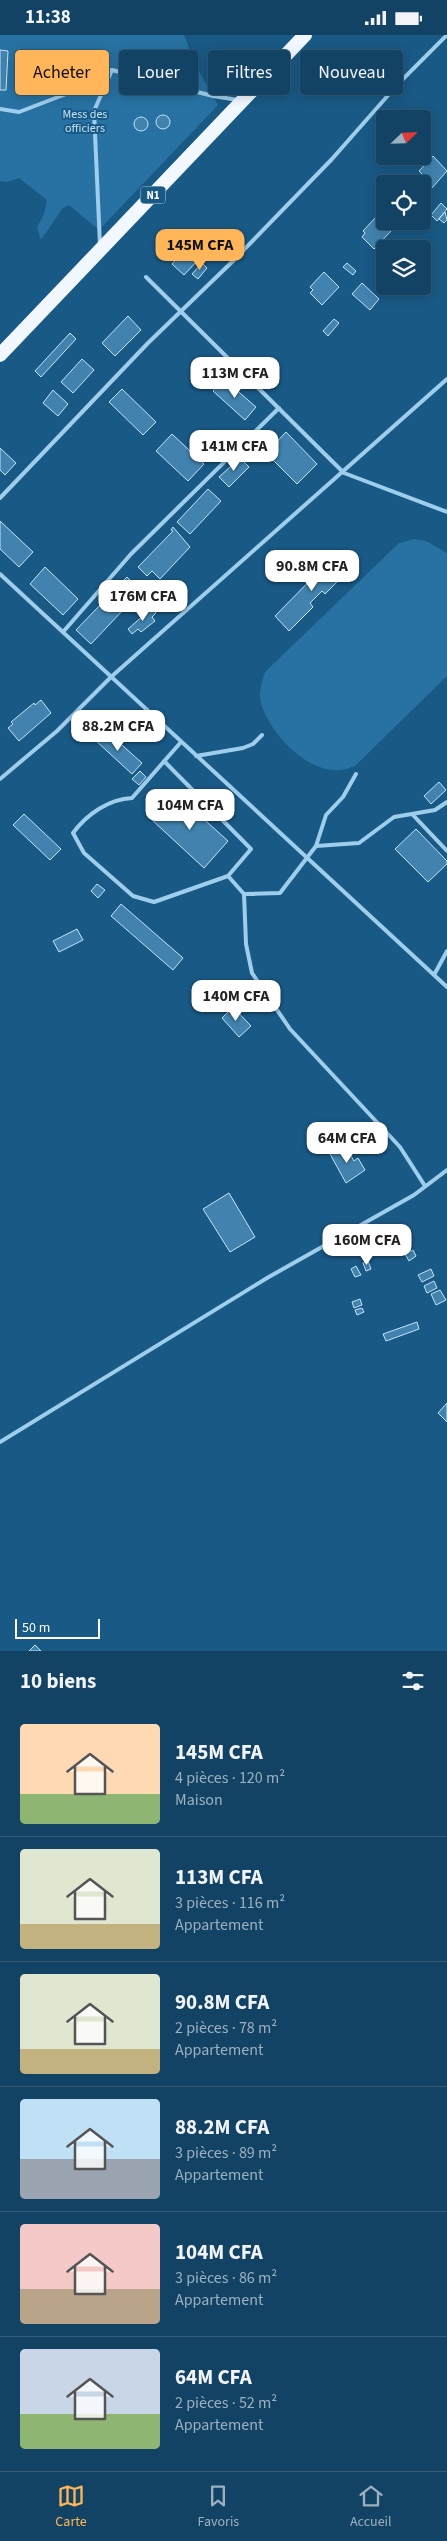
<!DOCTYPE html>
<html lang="fr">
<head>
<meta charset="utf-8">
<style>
	body { margin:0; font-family:"Source Sans 3",sans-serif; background:#1c4a6a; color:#f1f3f6; height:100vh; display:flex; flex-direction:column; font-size:19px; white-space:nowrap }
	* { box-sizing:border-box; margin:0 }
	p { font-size:16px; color:#9db0bf }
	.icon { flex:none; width:28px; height:28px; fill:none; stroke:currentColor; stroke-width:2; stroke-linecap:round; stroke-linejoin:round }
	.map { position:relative; height:1616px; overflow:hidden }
	.side { display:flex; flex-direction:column; background:#134364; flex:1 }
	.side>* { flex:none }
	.banner { position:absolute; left:15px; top:15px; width:418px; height:45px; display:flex; gap:10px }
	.needle { width:32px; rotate:67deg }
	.fabs { position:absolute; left:376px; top:75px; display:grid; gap:10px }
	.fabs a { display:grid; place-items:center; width:55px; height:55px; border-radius:5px; background:#134364; box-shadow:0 2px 12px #0003,0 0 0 1px #325c78; font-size:25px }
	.scale { position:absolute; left:15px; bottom:12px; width:85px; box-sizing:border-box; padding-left:5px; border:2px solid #fff; border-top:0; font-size:14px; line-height:18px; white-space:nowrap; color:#fff; -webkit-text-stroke:4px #195985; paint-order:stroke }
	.price { position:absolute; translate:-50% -42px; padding:0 11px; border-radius:10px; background:#fff; color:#222; font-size:16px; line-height:32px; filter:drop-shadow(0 1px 2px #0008) }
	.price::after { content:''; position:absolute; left:50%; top:30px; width:15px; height:11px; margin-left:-8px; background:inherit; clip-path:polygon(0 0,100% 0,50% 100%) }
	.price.active { background:#ffb559; color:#111 }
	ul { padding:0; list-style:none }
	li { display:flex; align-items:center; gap:15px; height:125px; padding:0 20px }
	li+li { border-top:1px solid #325c78 }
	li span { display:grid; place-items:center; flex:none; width:140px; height:100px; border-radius:5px; color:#555 }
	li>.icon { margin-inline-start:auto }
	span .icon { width:60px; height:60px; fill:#fffc; stroke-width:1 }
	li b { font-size:21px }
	h2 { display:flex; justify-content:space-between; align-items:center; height:60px; padding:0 20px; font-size:21px }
	.tag { padding:0 18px; border-radius:5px; background:#134364; box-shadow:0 2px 12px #0003,0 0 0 1px #325c78; font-size:18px; line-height:45px }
	.tag.active { background:#ffb559; color:#111 }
	.status { display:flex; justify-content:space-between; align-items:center; height:35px; padding:0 25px; background:#134364; direction:ltr }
	.status svg { height:14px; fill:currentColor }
	.tab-bar { display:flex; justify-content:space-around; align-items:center; height:70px; border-top:1px solid #325c78; background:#134364; font-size:14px; color:#9db0bf }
	.tab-bar a { display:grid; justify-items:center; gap:2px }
	.tab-bar .active { color:#ffb559 }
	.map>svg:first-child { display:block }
</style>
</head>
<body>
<div class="status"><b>11:38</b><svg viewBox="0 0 49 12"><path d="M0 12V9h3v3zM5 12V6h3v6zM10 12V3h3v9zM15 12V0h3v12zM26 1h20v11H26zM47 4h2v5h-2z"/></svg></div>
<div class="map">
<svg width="447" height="1616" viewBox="0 0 447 1616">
	<rect width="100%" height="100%" fill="#195985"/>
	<path fill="#2772a2" d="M0 0H184L196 31 218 70 99 195 69 170 62 174 41 205 37 192 44 179 47 165 19 143 7 147 0 146Z
		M414 504 426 506 447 518V641L355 731C350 732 345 735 340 735 306 738 269 697 261 668 258 657 262 647 265 637L399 508Z"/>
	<path fill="#4183ae" stroke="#c3e4f9" d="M0 15 8 16 6 55H0Z
		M20 25 46 26 44 47 18 46Z
		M156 87a7 7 0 1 1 14 0a7 7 0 1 1-14 0Z
		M134 89a7 7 0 1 1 14 0a7 7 0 1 1-14 0Z
		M433 121 447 136 431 154 418 142 422 139 419 136Z
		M441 168 447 174 437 186 431 180Z
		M445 177 447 185 444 188 439 184Z
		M377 181 392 195 374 214 362 202 365 198 363 196Z
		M187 212 199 224 184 240 172 229Z
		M202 228 207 233 198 244 192 239Z
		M347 228 356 236 353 240 343 232Z
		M324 237 339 252 322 270 310 258 313 255 310 252Z
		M362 248 379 264 370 275 352 259Z
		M128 281 141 295 115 321 102 308Z
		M334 284 339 288 328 301 323 296Z
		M70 298 76 304 41 342 35 336Z
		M82 324 94 335 73 358 61 347Z
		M224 344 256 372 245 385 213 356Z
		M122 354 156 387 143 400 109 367Z
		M53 355 68 369 58 381 43 368Z
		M286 397 317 429 297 449 266 418Z
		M172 399 204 429 188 446 156 416Z
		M0 413 16 428 5 440 0 435Z
		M240 423 249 432 229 452 219 442Z
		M208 454 221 466 190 499 177 487Z
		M0 486 33 517 19 532 0 514Z
		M173 492 190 512 160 544 152 536 147 541 138 532 173 496 171 495Z
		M336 519 351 533 325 559 322 556 310 568 313 572 289 596 275 581Z
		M45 532 78 564 63 580 30 549Z
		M127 542 141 556 91 609 76 595Z
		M152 573 156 578 152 582 155 586 141 597 138 594 132 599 128 594Z
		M41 665 51 678 19 706 8 693 13 689 11 687 34 668 35 670Z
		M104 694 142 728 132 739 95 705Z
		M140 736 146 742 139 750 132 744Z
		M439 747 446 755 431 769 424 761Z
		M176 759 228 806 204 833 152 785Z
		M24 779 61 814 50 825 13 790Z
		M416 794 447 826V829L428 847 395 814Z
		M97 849 105 855 98 863 91 856Z
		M121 869 183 923 173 935 111 881Z
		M77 894 83 905 59 917 53 906Z
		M233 972 251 991 239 1002 222 983Z
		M345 1111 354 1126 358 1123 365 1135 346 1148 330 1119Z
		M229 1158 255 1202 230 1217 203 1174Z
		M404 1198 407 1204 404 1205 401 1200Z
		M408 1205 410 1209 402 1214 400 1210Z
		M413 1215 416 1221 409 1226 405 1219Z
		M368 1226 371 1234 366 1236 363 1228Z
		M356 1231 361 1240 355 1242 351 1234Z
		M431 1234 434 1241 422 1247 418 1240Z
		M434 1246 437 1253 427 1258 424 1251Z
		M440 1255 446 1265 436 1270 431 1259Z
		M360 1264 362 1270 354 1273 352 1267Z
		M362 1273 364 1277 357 1280 355 1275Z
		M417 1287 419 1294 386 1306 383 1299Z
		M447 1368V1387L438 1378Z
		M35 1610 41 1616H29Z"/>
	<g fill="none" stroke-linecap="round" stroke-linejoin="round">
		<path stroke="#9eceec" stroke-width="4" d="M0 74 19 77 66 59 112 35 213 61 238 65
			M100 210 94 76 112 35
			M146 242 344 438 447 477
			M0 463 148 308 233 226 332 124 398 49 447 0
			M0 539 447 952
			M63 597 131 519 279 373
			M196 721 243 713 253 709 262 700
			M164 726 251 814 228 841 154 867 133 861 84 818 73 798C87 779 109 764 132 763L181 707
			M0 744 57 696 111 642 447 344
			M412 779 447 816
			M316 811 326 780 343 762 356 739
			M228 841 244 859 246 909 252 938 290 994 400 1112 425 1151
			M244 859 280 858 316 811 359 808 394 782 435 775 447 767
			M434 940 447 916
			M0 1407 267 1243 414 1160 447 1135"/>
		<path stroke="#f1f8ff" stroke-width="14" d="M0 320 305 0"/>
	</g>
	<g text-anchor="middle" stroke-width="4" stroke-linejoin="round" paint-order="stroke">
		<rect fill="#195985" stroke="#bacdda" stroke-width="1" x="140.5" y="151.5" width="25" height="17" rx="4"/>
		<g font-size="11" font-weight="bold" fill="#fff">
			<text x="153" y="164">N1</text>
		</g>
		<g font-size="12" fill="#c3e4f9" stroke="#195985">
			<text x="85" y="83">Mess des<tspan x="85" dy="14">officiers</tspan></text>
		</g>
	</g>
</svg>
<div class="fabs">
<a><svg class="needle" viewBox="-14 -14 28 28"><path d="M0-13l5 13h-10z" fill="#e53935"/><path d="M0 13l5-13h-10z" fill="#9db0bf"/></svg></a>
<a><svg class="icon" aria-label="locate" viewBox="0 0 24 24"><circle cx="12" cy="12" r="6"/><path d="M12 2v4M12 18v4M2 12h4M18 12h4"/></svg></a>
<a><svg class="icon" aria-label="layers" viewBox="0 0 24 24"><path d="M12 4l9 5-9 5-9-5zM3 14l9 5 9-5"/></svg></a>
</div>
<div class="scale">50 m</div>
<b class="price active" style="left:200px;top:236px">145M CFA</b>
<b class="price" style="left:235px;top:364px">113M CFA</b>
<b class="price" style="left:234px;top:437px">141M CFA</b>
<b class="price" style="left:312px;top:557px">90.8M CFA</b>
<b class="price" style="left:143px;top:587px">176M CFA</b>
<b class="price" style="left:118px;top:717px">88.2M CFA</b>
<b class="price" style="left:190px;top:796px">104M CFA</b>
<b class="price" style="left:236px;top:987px">140M CFA</b>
<b class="price" style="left:347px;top:1129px">64M CFA</b>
<b class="price" style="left:367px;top:1231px">160M CFA</b>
<div class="banner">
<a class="tag active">Acheter</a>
<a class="tag">Louer</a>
<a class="tag">Filtres</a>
<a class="tag">Nouveau</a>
</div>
</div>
<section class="side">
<h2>10 biens<svg class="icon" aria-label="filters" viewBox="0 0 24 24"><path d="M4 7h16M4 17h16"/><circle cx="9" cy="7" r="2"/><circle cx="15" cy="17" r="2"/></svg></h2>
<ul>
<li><span style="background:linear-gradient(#ffd9b3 70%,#8fb573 0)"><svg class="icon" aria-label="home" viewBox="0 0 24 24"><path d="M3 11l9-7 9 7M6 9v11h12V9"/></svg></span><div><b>145M CFA</b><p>4 pièces · 120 m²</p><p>Maison</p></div></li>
<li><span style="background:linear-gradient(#dfe7d0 75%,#c2b280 0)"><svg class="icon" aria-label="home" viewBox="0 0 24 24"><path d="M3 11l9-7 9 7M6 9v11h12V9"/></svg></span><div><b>113M CFA</b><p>3 pièces · 116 m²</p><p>Appartement</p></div></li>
<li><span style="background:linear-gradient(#dfe7d0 75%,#c2b280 0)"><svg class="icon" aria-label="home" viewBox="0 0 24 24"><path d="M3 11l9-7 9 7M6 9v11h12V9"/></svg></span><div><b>90.8M CFA</b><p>2 pièces · 78 m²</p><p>Appartement</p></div></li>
<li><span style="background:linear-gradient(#bfe0f5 60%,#9aa5b1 0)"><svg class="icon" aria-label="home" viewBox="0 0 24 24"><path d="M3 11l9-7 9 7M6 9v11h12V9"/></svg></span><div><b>88.2M CFA</b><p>3 pièces · 89 m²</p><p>Appartement</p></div></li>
<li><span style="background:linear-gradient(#f6c9c9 65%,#b9a48a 0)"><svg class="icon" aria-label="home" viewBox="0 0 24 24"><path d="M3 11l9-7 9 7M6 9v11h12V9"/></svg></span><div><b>104M CFA</b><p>3 pièces · 86 m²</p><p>Appartement</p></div></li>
<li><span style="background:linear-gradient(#c9d6e8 65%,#8fb573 0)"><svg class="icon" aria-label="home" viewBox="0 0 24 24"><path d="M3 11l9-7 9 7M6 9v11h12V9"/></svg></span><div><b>64M CFA</b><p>2 pièces · 52 m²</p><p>Appartement</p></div></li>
</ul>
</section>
<nav class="tab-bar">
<a class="active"><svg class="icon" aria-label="map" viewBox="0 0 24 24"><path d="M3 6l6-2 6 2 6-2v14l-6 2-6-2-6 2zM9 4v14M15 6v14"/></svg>Carte</a>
<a><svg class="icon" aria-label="saved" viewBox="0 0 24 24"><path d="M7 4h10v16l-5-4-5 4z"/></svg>Favoris</a>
<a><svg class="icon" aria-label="home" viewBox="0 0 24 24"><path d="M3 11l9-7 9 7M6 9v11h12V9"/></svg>Accueil</a>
</nav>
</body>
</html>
